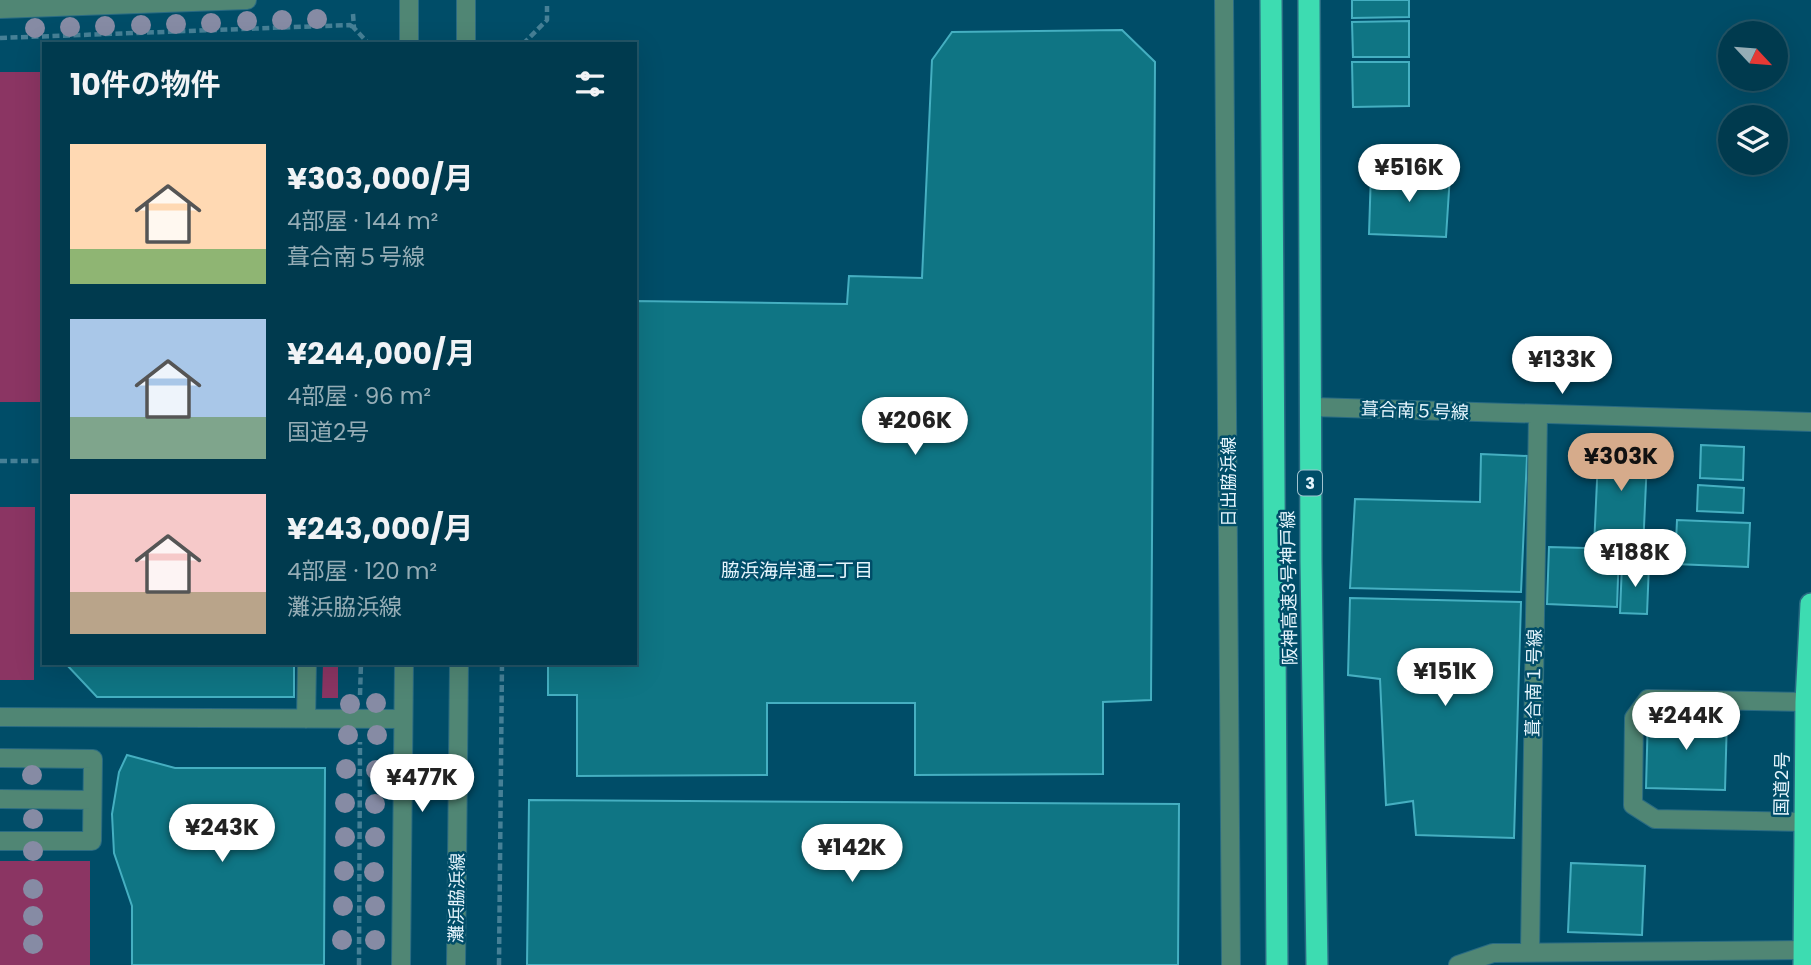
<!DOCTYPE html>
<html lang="ja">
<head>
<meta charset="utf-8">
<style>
	body { margin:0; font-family:Poppins,"Noto Sans JP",sans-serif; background:#0a4155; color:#f1f3f6; height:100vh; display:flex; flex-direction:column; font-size:26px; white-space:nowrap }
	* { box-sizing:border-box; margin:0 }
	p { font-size:23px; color:#95adb6 }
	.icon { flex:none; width:38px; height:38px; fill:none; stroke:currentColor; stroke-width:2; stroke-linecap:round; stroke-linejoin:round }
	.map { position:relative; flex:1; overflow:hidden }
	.drawer { position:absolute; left:42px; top:42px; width:595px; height:623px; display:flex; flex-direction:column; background:#003a4e; border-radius:0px; box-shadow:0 7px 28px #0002,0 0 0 2px #225466 }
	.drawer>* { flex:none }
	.needle { width:46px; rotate:116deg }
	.tools { position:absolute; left:1718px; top:21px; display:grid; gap:14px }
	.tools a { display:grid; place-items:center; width:70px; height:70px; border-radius:50%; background:#003a4e; box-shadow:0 7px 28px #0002,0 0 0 2px #225466; font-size:35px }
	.price { position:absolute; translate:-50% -60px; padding:0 16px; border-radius:24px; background:#fff; color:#222; font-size:23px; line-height:46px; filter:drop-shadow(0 2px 4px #0008) }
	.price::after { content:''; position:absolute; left:50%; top:42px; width:21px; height:16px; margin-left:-10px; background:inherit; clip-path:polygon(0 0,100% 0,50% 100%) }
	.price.current { background:#d6ab8b; color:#111 }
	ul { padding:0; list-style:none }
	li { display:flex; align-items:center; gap:21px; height:175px; padding:0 28px }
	li span { display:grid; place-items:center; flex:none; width:196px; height:140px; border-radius:0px; color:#555 }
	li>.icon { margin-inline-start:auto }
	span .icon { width:84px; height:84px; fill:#fffc; stroke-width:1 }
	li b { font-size:30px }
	h2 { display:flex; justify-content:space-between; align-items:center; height:84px; padding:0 28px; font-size:30px }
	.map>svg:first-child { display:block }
</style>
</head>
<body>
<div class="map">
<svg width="1811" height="965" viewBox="0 0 1811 965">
	<rect width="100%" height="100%" fill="#004d68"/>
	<path fill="#8b3563" d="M0 72H44V402H0Z
		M0 507H35L34 680H0Z
		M323 663H338V698H322Z
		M0 861H90V965H0Z"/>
	<path fill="#0f7584" stroke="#45afc1" stroke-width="2" d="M1352 0H1409V17L1352 18Z
		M1409 21V57H1353L1352 22Z
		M1122 30 1155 62 1151 700 1103 702V774L915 775V703H767V775L577 776V695H548V663H635V301L847 304 849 276 922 278 932 60 952 32Z
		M1352 62H1409V106L1353 107Z
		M1371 172 1450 175 1446 237 1369 234Z
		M1599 437 1648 438 1643 549 1594 547Z
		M1701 445 1744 447 1743 480 1700 478Z
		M1481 454 1527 456 1521 592 1350 588 1355 499 1480 502Z
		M1698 485 1744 488 1743 513 1697 511Z
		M1677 520 1750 523 1748 567 1675 564Z
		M1549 547 1619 549 1617 607 1547 604Z
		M1622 564H1649L1647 614 1620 613Z
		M1350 598 1521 602 1514 838 1416 835 1413 801 1386 805 1380 679 1348 675Z
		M65 663H294V697H97Z
		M1648 714 1727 717 1725 790 1646 788Z
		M127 755 175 768H325L324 965H132V906L114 853 112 814 119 772Z
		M529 800 1179 804 1178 965H527Z
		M1571 863 1645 866 1642 935 1568 932Z"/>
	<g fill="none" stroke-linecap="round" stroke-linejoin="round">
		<g stroke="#296b83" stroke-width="20">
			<path id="minor" d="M1224 0 1231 965
				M0 9 247 0
				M409 44V0
				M466 44V0
				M1313 407 1811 422
				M0 717 403 719
				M306 719 307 663
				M0 758 93 759 92 841H0
				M0 799 92 800
				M1805 822 1655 819 1633 805 1634 718 1648 699 1806 702
				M1530 951 1538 414
				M401 965 404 663
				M456 965 459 663
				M1458 965 1493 953 1804 950"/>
		</g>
		<g stroke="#296b83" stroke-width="24">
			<path id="highway" d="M1271 0 1277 965
				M1309 0 1311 562 1317 965
				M1804 965 1806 702 1811 604"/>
		</g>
		<path stroke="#468096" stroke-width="4.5" stroke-dasharray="7 3.5" stroke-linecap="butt" d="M353 14 354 28 369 44
			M0 38 350 25 354 28
			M523 44 547 20V6
			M0 461H44
			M360 695 361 663
			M359 965 360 742
			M499 965 502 663"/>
		<use href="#minor" stroke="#508674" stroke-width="18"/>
		<use href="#highway" stroke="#3ddcb1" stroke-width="21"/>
	</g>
	<g fill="#868ba4">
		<circle cx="317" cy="19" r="10"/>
		<circle cx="282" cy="20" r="10"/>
		<circle cx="247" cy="21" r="10"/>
		<circle cx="211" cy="23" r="10"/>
		<circle cx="176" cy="24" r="10"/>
		<circle cx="141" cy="25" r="10"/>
		<circle cx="105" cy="26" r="10"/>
		<circle cx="70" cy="27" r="10"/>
		<circle cx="35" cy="28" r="10"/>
		<circle cx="376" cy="703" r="10"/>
		<circle cx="350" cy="704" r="10"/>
		<circle cx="348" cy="735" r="10"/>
		<circle cx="377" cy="735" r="10"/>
		<circle cx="346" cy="769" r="10"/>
		<circle cx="376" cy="770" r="10"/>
		<circle cx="32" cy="775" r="10"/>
		<circle cx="345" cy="803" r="10"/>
		<circle cx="375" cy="804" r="10"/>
		<circle cx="33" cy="819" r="10"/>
		<circle cx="345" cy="837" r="10"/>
		<circle cx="375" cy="837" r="10"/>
		<circle cx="33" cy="851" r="10"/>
		<circle cx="344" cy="871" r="10"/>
		<circle cx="374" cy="872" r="10"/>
		<circle cx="33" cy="889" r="10"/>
		<circle cx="343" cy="906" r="10"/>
		<circle cx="375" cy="906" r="10"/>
		<circle cx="33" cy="916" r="10"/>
		<circle cx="342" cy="940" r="10"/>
		<circle cx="375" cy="940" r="10"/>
		<circle cx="33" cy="944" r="10"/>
	</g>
	<g text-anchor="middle" stroke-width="5" stroke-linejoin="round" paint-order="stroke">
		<rect fill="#004d68" stroke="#a0c3d0" stroke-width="2" x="1298" y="470.5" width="24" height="25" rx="5"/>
		<g font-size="16" font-weight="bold" fill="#e5f5fd">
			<text x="1310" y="489">3</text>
		</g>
		<g font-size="18" fill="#e5f5fd" stroke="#004d68">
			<text transform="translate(1415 411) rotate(2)" y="6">葺合南５号線</text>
			<text transform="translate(1229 482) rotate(-90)" y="6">日出脇浜線</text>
			<text transform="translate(1289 588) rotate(-91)" y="6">阪神高速3号神戸線</text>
			<text transform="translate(1534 683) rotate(-89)" y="6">葺合南１号線</text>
			<text transform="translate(1782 784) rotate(-89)" y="6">国道2号</text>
			<text transform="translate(457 898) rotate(-89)" y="6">灘浜脇浜線</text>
		</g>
		<g font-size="19" fill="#e5f5fd" stroke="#004d68">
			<text x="797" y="577">脇浜海岸通二丁目</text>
		</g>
	</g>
</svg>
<div class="tools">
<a><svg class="needle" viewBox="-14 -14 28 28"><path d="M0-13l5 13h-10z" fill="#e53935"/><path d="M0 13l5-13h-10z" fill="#95adb6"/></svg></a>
<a><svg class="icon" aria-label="layers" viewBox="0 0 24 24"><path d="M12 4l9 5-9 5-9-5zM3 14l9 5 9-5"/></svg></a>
</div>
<b class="price" style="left:1409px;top:204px">¥516K</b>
<b class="price" style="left:1562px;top:396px">¥133K</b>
<b class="price" style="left:915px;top:457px">¥206K</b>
<b class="price current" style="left:1621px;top:493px">¥303K</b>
<b class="price" style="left:1635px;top:589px">¥188K</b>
<b class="price" style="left:1445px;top:708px">¥151K</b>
<b class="price" style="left:1686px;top:752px">¥244K</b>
<b class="price" style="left:422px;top:814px">¥477K</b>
<b class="price" style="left:222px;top:864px">¥243K</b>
<b class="price" style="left:852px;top:884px">¥142K</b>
<section class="drawer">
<h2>10件の物件<svg class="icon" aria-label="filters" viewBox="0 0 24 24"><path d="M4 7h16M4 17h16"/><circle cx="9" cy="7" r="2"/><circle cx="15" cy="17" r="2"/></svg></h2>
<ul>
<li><span style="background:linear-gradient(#ffd9b3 75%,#8fb573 0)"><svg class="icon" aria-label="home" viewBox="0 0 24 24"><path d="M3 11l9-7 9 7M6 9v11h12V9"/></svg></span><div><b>¥303,000/月</b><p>4部屋 · 144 m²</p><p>葺合南５号線</p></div></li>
<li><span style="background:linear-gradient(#a9c7e8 70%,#7fa58c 0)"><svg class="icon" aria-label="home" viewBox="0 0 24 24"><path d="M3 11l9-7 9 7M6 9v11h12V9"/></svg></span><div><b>¥244,000/月</b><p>4部屋 · 96 m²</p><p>国道2号</p></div></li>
<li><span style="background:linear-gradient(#f6c9c9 70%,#b9a48a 0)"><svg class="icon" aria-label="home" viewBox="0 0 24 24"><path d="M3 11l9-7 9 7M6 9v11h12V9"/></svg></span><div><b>¥243,000/月</b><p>4部屋 · 120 m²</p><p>灘浜脇浜線</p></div></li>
</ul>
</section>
</div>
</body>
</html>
